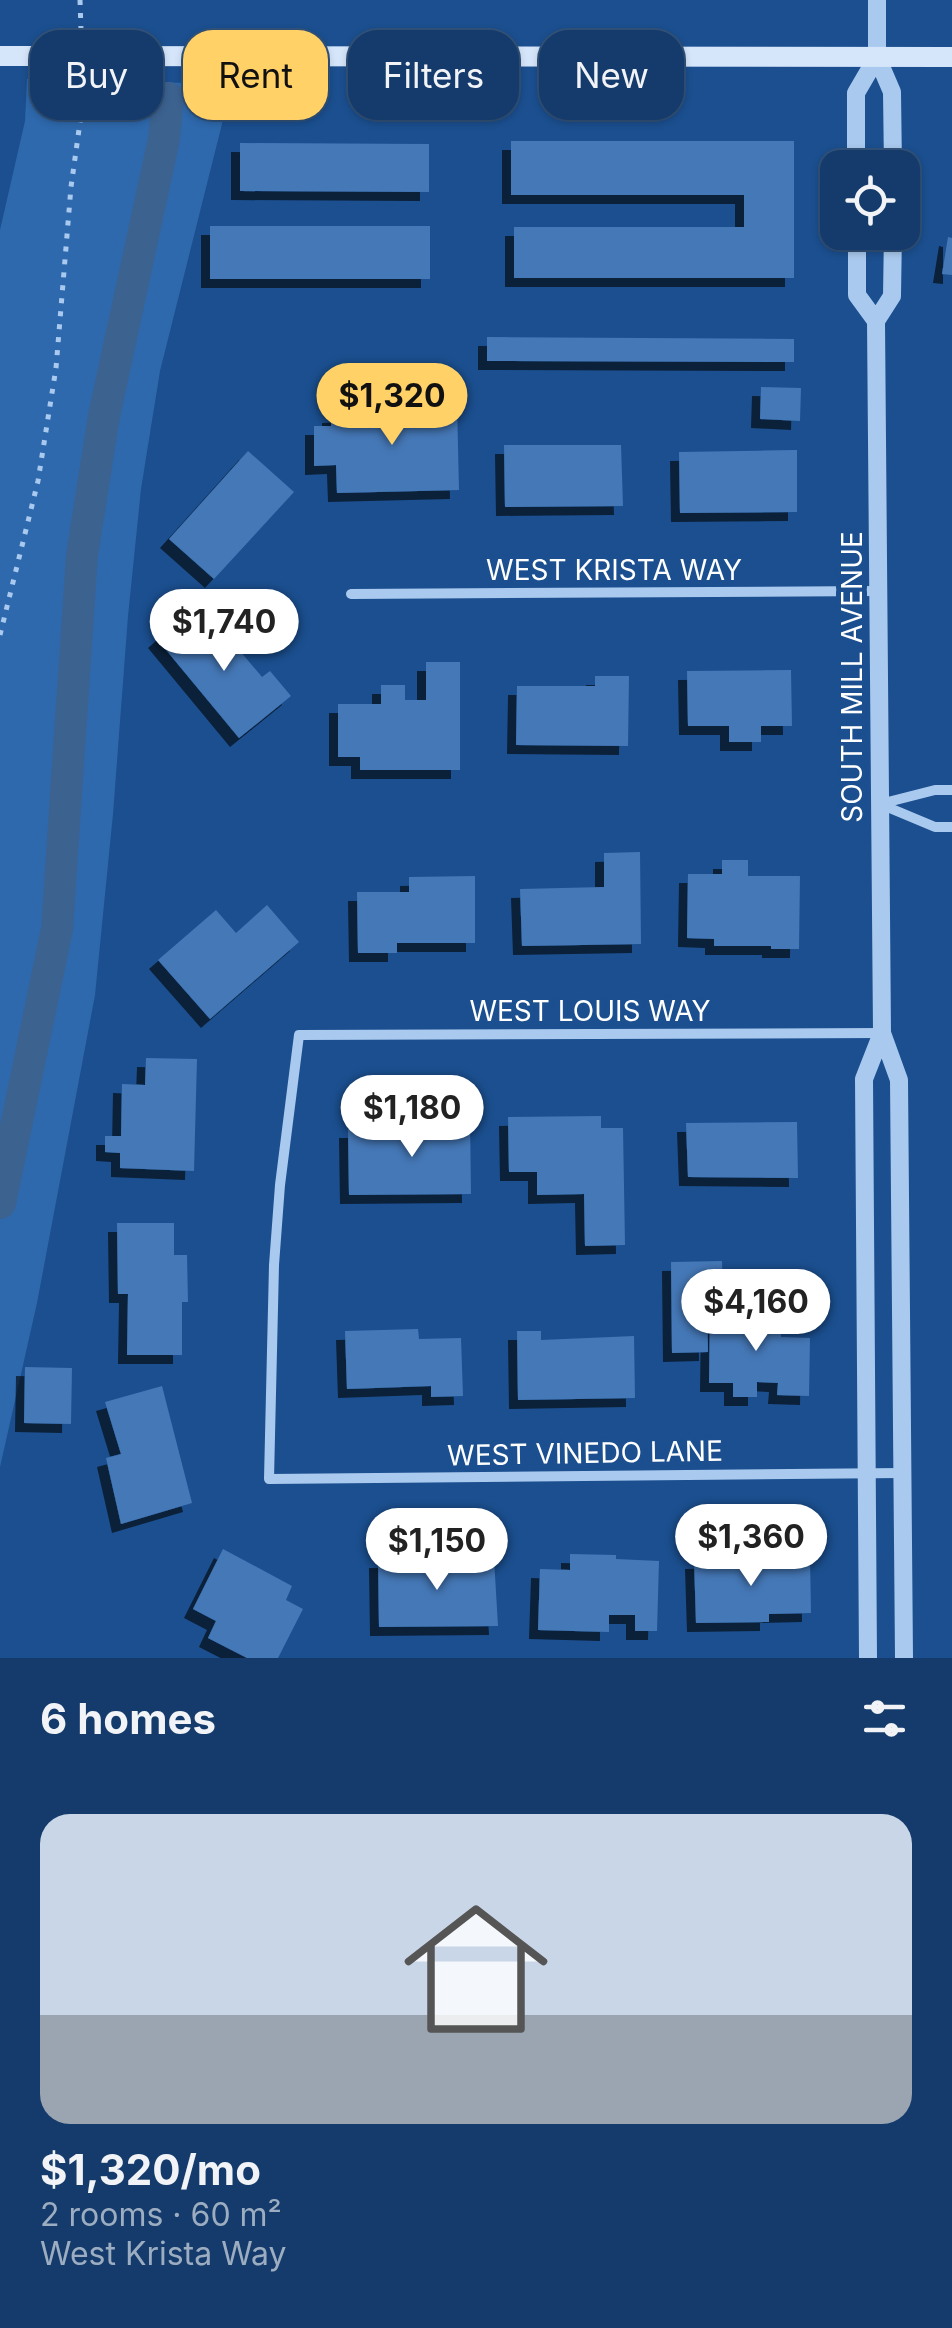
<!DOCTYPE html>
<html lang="en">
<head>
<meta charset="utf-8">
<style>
	body { margin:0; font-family:Inter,sans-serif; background:#214673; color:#f1f3f6; height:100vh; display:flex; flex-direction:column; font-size:38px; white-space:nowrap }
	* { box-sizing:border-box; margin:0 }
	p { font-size:32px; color:#9dadc1 }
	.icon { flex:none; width:55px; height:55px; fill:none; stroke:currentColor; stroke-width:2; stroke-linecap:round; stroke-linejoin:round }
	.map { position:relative; height:1658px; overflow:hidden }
	.sheet { display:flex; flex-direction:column; background:#143b6b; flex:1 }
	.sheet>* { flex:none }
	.top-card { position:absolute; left:30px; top:30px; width:892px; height:90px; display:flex; gap:20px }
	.fabs { position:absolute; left:820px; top:150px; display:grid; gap:20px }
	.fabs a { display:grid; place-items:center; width:100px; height:100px; border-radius:20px; background:#143b6b; box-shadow:0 2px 8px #0004,0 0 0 2px #33557e; font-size:50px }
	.price { position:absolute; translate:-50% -85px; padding:0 22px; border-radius:35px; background:#fff; color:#222; font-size:32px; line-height:65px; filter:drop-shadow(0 2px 5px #0008) }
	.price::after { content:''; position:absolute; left:50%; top:60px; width:30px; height:22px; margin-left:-15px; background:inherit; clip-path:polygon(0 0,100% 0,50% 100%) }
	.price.active { background:#ffd166; color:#111 }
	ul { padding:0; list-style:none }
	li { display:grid; align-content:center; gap:20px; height:530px; padding:0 40px }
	li span { display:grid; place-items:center; height:310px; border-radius:30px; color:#555 }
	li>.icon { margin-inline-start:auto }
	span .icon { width:180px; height:180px; fill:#fffc; stroke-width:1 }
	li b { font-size:42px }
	h2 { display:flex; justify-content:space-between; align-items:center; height:120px; padding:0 40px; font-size:42px }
	.tag { padding:0 35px; border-radius:30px; background:#143b6b; box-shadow:0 2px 8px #0004,0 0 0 2px #33557e; font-size:35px; line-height:90px }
	.tag.active { background:#ffd166; color:#111 }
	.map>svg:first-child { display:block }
</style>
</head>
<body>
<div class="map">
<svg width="952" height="1658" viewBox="0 0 952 1658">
	<defs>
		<filter id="shadow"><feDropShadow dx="-9" dy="9" stdDeviation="0" flood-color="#0009"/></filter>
	</defs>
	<rect width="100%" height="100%" fill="#1b4f8f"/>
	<path fill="#2e69ad" d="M27 79 227 84 222 124 160 371 141 489 128 616 113 814 95 995 37 1303 0 1467V230L25 121Z"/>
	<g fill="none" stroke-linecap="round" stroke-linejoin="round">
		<path stroke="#3c6290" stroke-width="32" d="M0 1203 57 929 82 555 104 416 164 139 168 98"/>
	</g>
	<path fill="#4478b7" filter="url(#shadow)" d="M511 141H794V278H514V227H744V195H511Z
		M240 143 429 144V192L240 191Z
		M210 226H430V279H210Z
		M948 237 952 238V275L942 274Z
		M487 337 794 339V362L487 361Z
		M761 387 801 388 800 421 760 419Z
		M457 403 459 490 337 493 336 465 314 466V426H331V414L365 413V404Z
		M504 445H621L623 506 505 507Z
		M797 450V512L680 513 679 452Z
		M248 451 294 492 214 579 169 539Z
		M207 612 262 677 270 671 291 696 239 738 157 639 174 624 181 633Z
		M426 662H460V770H360V757H338V704H381V685H405V700H426Z
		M791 670 792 726H761V742H729V726H688L687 671Z
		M595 676H629L628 746 516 745 517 686H595Z
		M640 852 641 944 522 946 520 889 604 887V853Z
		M722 860H748V876H800L799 949H771V946H714V939L687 938 688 874H722Z
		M475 876V943H397V953H358L357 892H409V877Z
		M267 905 299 942 210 1019 158 960 216 910 236 933Z
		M146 1058 197 1059 194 1171 120 1168V1153L105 1152V1136H121L122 1084 145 1085Z
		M601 1116V1128H623L625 1245 585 1246 584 1194 537 1195V1172H509L508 1117Z
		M433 1117H470L471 1194 349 1195 348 1129 433 1128Z
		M797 1122 798 1178 688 1177 686 1123Z
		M117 1223H174V1255H187L188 1302H182V1355H127L128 1294H118Z
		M722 1261 723 1292H707L708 1352 672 1353 671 1262Z
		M710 1308H757V1317H781V1337L810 1338 809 1396 777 1395 778 1383 757 1382V1397H733V1383H709Z
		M418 1329 419 1339 461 1338 463 1396 431 1397V1386L347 1389 345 1331Z
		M517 1331H541V1340L634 1336 635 1398 518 1400Z
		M25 1367 72 1368 71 1424 24 1423Z
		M162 1386 192 1503 121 1524 106 1458 121 1454 105 1402Z
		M223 1549 292 1586 286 1600 303 1609 278 1658H247L208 1638 216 1621 193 1609Z
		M570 1554 616 1555V1559L659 1561 657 1631H635V1615H609V1632L538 1630 540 1569 570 1570Z
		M810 1557 811 1613 769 1614V1622L696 1623 694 1560Z
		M494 1558 498 1626 379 1627 378 1559Z"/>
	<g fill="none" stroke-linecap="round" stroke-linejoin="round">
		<path stroke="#a9c9ee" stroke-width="5" stroke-dasharray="5 8" stroke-linecap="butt" d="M80 0 81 30
			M0 635 38 481 56 368 71 187 82 108V81"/>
		<path stroke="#a9c9ee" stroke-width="10" d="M351 594 878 591
			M880 804 935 827H952
			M880 804 935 790H952
			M882 1033 299 1035 280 1185 274 1265 269 1479 902 1473"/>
		<path stroke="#a9c9ee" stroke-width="18" d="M877 0V57L892 92 893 168
			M856 168V93L877 57
			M857 232V295L876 321
			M893 232 892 296 876 321 882 1033 899 1080 904 1658
			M868 1658 864 1079 882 1033"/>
		<path stroke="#d6e6fa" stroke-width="20" d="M0 56 952 57"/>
	</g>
	<g text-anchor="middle" stroke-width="10" stroke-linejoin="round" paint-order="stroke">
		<g font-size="28" fill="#fff" stroke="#1b4f8f">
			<text x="614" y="580">WEST KRISTA WAY</text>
			<text transform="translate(852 677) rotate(-90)" y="10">SOUTH MILL AVENUE</text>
			<text x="590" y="1021">WEST LOUIS WAY</text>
			<text transform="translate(585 1453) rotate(-1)" y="10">WEST VINEDO LANE</text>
		</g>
	</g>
</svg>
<div class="fabs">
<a><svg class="icon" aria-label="locate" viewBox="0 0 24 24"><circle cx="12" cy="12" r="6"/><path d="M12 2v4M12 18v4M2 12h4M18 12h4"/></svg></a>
</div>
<b class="price active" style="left:392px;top:448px">$1,320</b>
<b class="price" style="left:224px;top:674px">$1,740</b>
<b class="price" style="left:412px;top:1160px">$1,180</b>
<b class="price" style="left:756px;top:1354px">$4,160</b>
<b class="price" style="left:751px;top:1589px">$1,360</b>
<b class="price" style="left:437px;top:1593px">$1,150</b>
<div class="top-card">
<a class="tag">Buy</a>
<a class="tag active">Rent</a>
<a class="tag">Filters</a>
<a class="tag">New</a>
</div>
</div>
<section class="sheet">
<h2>6 homes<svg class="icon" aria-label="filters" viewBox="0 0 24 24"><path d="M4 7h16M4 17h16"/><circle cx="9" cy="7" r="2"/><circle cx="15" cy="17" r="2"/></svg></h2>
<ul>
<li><span style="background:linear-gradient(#c9d6e8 65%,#9aa5b1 0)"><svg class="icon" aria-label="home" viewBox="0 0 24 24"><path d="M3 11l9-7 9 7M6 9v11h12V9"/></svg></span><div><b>$1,320/mo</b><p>2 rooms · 60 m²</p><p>West Krista Way</p></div></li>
</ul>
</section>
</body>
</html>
